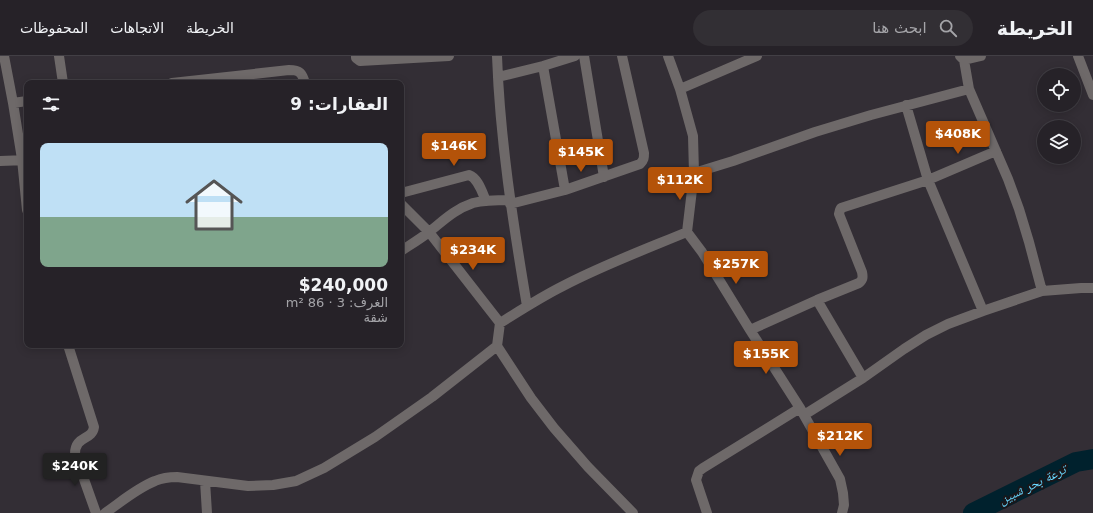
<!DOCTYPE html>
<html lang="ar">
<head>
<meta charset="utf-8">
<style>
	body { margin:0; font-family:"DejaVu Sans","Noto Naskh Arabic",sans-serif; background:#322f34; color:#f1f3f6; direction:rtl; height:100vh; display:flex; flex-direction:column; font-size:15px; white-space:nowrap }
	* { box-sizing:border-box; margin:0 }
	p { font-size:13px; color:#a4a4a8 }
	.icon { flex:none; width:22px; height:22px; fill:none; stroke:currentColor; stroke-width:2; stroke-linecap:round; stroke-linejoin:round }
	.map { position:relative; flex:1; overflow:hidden; direction:ltr }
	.sheet { position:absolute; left:24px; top:24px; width:380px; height:268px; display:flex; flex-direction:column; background:#262228; border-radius:8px; box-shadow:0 2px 10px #0003,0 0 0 1px #423f45; direction:rtl }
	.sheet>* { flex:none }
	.tools { position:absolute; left:1037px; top:12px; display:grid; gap:8px }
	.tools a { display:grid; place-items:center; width:44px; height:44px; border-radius:50%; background:#262228; box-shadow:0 2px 10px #0003,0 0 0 1px #423f45; font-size:20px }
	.price { position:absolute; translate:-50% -34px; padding:0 9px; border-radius:4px; background:#b45309; color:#fff; font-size:13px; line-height:26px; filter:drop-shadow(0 1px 2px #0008) }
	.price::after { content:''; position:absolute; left:50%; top:24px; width:12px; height:9px; margin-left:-6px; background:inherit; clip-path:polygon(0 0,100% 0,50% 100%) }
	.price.current { background:#222; color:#fff }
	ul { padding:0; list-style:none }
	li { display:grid; align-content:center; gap:8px; height:212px; padding:0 16px }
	li span { display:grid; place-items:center; height:124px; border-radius:8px; color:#555 }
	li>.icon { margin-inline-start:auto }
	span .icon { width:72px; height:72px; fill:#fffc; stroke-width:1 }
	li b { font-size:17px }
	h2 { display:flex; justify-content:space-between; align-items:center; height:48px; padding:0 16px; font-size:17px }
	header { display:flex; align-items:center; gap:24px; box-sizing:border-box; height:56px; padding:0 20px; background:#262228; border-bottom:1px solid #423f45 }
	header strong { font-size:19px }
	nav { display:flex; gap:22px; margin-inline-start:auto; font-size:14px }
	.search { width:280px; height:36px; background:#322f34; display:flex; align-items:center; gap:10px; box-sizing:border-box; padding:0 14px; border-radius:22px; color:#a4a4a8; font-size:15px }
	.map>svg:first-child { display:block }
</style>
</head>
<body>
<header>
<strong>الخريطة</strong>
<div class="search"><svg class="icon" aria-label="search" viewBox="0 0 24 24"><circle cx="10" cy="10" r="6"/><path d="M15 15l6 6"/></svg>ابحث هنا</div>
<nav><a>الخريطة</a><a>الاتجاهات</a><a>المحفوظات</a></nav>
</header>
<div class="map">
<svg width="1093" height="457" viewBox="0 0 1093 457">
	<rect width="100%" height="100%" fill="#332e35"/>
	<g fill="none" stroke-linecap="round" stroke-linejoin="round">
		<path stroke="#00212d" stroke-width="20" d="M973 457 1076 406 1093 403"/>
		<path stroke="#6e6969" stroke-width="10" d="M4 0 13 47 22 103 27 154
			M59 0 63 27
			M356 0V2L360 5 449 0
			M497 0C500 84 513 167 527 250
			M584 0 604 121
			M668 0 680 33 693 80 694 117 687 176 702 196 750 274 800 352 840 423 843 437 844 449 842 457
			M960 0 964 4 969 33 1008 123 1019 153 1029 186 1042 235
			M1078 0 1093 39
			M964 4 981 0
			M543 10 565 134
			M498 21 543 10 575 0
			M172 27 289 14C300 14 302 17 305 27
			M680 33 757 0
			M13 47 27 45
			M906 49 928 124 983 255
			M0 105 27 104
			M694 117 733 105 815 76 871 59 969 33
			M401 137 469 119C478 122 482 136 486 145
			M401 148 429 176 500 267 497 290 531 342 554 372 588 411 633 457
			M510 148 565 134 640 108C644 104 644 102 644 97L622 0
			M401 195C410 189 420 183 429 176 443 165 455 153 473 147 485 144 497 144 510 144
			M817 244 863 322
			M500 267C521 254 541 241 563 230 603 209 646 193 687 176
			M750 274 817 244 859 227C863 224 863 221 862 216L839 158 840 154 841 152 928 124 996 95
			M68 289 94 371C92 385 75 379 75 398L96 457
			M804 359 863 322 904 293 926 279 948 268 983 255 1042 235 1081 232H1093
			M205 425 207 457
			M105 457C121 446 137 432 155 425 162 422 169 421 177 421L248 430 273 429 296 425 324 412 375 381 432 341 497 290
			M707 457 696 424 699 415 703 412 800 352"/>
	</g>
	<g text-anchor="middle" stroke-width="4" stroke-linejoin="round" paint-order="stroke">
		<g font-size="13" font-style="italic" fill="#67d6fd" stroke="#1a171a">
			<text transform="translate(1032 428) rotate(-26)" y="5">ترعة بحر شبين</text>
		</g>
	</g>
</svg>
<div class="tools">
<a><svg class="icon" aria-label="locate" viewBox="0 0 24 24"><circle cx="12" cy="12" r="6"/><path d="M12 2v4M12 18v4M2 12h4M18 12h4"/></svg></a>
<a><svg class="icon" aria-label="layers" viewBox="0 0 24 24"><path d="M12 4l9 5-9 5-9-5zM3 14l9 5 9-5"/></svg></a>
</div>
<b class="price" style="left:958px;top:99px">$408K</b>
<b class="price" style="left:454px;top:111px">$146K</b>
<b class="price" style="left:581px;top:117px">$145K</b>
<b class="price" style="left:680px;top:145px">$112K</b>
<b class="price" style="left:473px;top:215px">$234K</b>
<b class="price" style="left:736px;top:229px">$257K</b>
<b class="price" style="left:766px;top:319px">$155K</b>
<b class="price" style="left:840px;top:401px">$212K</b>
<b class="price current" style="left:75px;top:431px">$240K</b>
<section class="sheet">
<h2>العقارات: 9<svg class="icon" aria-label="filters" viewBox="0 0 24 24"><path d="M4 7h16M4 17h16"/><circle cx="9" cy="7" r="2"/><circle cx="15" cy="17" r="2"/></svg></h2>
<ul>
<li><span style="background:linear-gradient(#bfe0f5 60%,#7fa58c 0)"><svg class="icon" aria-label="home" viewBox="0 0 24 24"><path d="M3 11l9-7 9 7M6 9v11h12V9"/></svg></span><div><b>$240,000</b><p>الغرف: 3 · 86 m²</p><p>شقة</p></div></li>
</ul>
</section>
</div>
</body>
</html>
